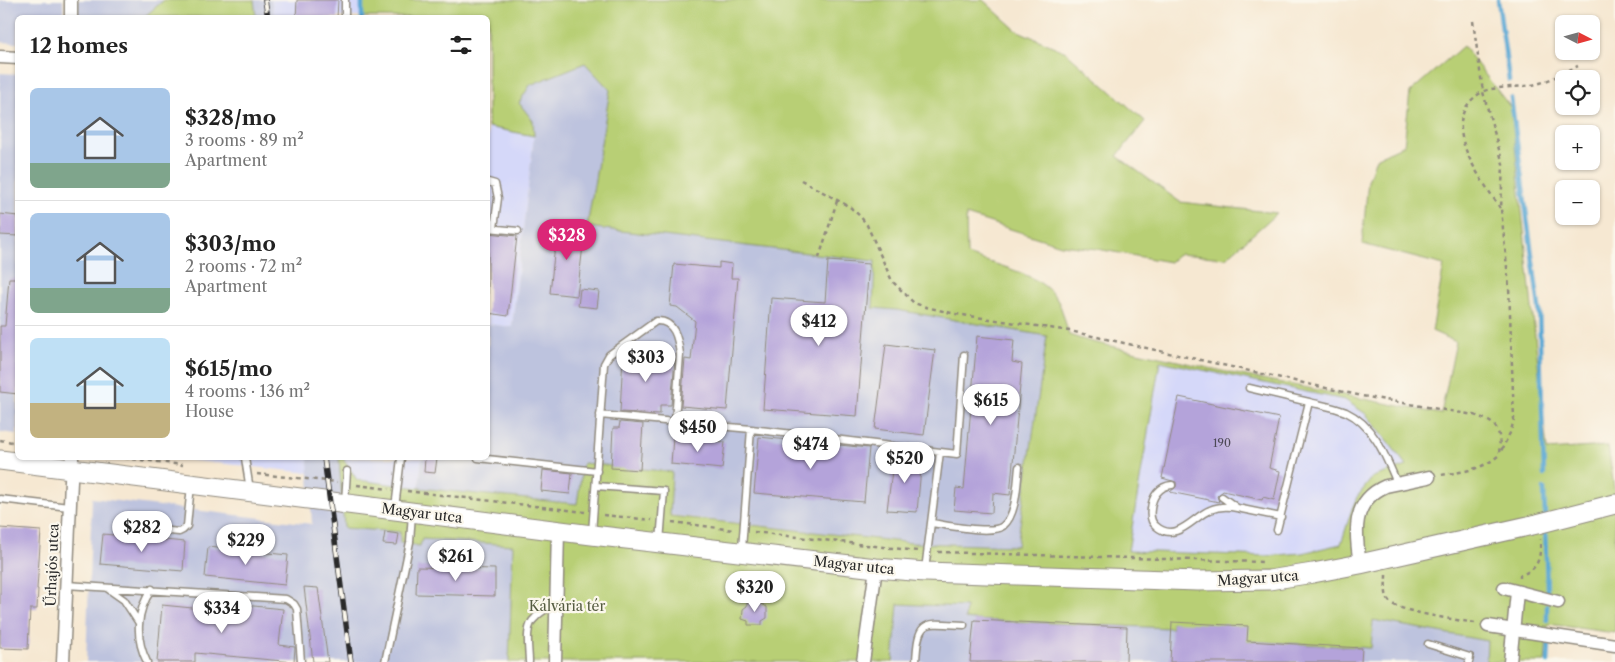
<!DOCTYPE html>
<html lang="en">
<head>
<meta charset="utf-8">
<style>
	body { margin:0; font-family:"Libre Caslon Text",serif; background:#f2f2f2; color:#222; height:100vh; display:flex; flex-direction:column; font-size:19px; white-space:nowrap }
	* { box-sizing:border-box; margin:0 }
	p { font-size:16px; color:#767676 }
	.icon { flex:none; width:28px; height:28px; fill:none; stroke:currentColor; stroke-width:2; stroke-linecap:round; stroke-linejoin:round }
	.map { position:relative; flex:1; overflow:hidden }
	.drawer { position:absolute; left:15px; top:15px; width:475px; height:445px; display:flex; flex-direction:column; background:#fff; border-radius:8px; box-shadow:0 1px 4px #0004 }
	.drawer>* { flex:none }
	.needle { width:32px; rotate:96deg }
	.controls { position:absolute; left:1555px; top:15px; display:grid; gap:10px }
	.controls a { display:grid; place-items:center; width:45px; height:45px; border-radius:8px; background:#fff; box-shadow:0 1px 4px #0004; font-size:25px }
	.price { position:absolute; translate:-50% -42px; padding:0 11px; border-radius:18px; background:#fff; color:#222; font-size:16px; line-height:32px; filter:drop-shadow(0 1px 2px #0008) }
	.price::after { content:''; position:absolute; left:50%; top:30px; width:15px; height:11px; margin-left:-8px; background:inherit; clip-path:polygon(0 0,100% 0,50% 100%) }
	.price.selected { background:#db2777; color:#fff }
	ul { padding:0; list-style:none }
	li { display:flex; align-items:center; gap:15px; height:125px; padding:0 15px }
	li+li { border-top:1px solid #e0e0e0 }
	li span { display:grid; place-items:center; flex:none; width:140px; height:100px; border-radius:8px; color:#555 }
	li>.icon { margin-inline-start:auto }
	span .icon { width:60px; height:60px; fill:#fffc; stroke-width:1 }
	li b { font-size:21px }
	h2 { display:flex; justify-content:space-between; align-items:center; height:60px; padding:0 15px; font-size:21px }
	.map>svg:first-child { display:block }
</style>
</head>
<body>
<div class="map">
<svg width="1615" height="662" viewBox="0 0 1615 662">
	<rect width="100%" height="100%" fill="#fbf7ec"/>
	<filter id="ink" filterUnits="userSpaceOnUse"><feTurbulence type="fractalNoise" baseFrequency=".02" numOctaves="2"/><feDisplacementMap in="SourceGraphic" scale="10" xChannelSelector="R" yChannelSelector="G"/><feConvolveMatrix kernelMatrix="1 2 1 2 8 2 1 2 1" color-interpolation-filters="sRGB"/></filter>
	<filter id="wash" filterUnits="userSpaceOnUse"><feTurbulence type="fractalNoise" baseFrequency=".0096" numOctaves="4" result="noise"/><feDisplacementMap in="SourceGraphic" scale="20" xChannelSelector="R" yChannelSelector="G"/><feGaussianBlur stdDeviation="1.12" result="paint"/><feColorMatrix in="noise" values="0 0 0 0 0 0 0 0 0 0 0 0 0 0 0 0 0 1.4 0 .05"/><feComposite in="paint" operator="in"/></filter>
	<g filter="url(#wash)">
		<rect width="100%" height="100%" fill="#f6e8d2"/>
		<path fill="#d5d8f9" d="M271 0H362V17H274Z
			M488 127 534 136 512 327 488 324Z
			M1159 360 1345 400 1366 414 1407 466 1373 477 1357 497 1352 509 1342 544 1302 553 1266 556 1128 551Z
			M170 458H308L310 473Z
			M343 458H422L419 488 357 480Z"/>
		<path fill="#bdc3de" d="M0 0H63L64 17 18 18 17 43 0 42Z
			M78 0H164L144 17 78 18Z
			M254 0H271L274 17H256Z
			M585 63 610 90 587 227 876 261 873 308 897 310 1047 336 1017 546 912 543 669 515 672 472 583 463 578 504 419 488 422 458H488V324L512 327 534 136 533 121 519 103 530 85Z
			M0 73 18 74 17 434 0 432Z
			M308 458H339L345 528 401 532 400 543 420 546 422 538 513 544 509 662H86L92 498 312 524Z
			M898 604 967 607 974 620 1171 628 1172 622 1247 641 1371 648 1373 620 1487 641 1486 662H893Z"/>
		<path fill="#b8cf74" stroke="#727d50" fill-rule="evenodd" d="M164 0H254L256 17H144Z
			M362 0H983L1016 30 1066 52 1145 121 1117 156 1180 202 1277 213 1226 258 1179 254 1170 262 1097 249 1061 245 966 215 967 255C995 265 1039 273 1056 298 1063 308 1065 324 1069 335L1088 341 1231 373 1441 414 1456 342 1432 331 1444 265 1362 244 1368 181 1376 158 1404 145 1410 92 1463 46 1511 108 1547 450 1608 446 1615 495V633L1548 624 1545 662H1486L1487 641 1373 620 1371 648 1247 641 1172 622V628L974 620 965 619 966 607 898 604 893 662H509L513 545 422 539 420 546 400 543V532L344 528 339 458H343L357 480 419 488 577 504 583 463 672 472 670 516 912 543 1017 546 1047 336 897 310 873 308 875 261 587 227 610 90 585 63 530 85 519 103 533 121 534 136 488 127V18L362 17ZM1160 361 1345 400 1366 414 1407 466 1373 477 1357 497 1352 509 1341 544 1302 553 1266 556 1128 551Z"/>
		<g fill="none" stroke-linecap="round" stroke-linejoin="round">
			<path stroke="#5ba9d4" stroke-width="4.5" d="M1498 0 1509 80
				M362 18V0
				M1511 98 1539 307 1544 475
				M1544 489 1545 518
				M1545 526 1547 590
				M1547 605V620
				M1548 662 1549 645"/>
		</g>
		<g id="blocks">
			<path fill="#b4a3da" d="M297 0H338L337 18H296Z
				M0 214 18 216V236L0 235Z
				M557 226 585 229 577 296 550 293Z
				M488 233 517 236 508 316 488 313Z
				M828 261 869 264 857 416 763 409 771 298 825 302Z
				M719 262 732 264 731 278H738L727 410 681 406 685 359 691 360 695 321 677 307 670 306 674 264 719 268Z
				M9 278H18L16 365H18V394L0 392V326H5Z
				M580 289 599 291 597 308 578 306Z
				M977 336 1014 340 1012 362 1022 364 1010 495 993 493 992 513 954 510 956 488 964 489Z
				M886 344 935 350 924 435 875 429Z
				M634 352 661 353 660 358 675 359 671 405H660V414L620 412 623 356 634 357Z
				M1179 397 1279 418 1269 468 1280 471 1274 500 1263 497 1262 500 1223 491 1217 496 1219 502 1170 492 1176 487V482L1162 478Z
				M620 422 643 424 640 470 611 468 613 428H619Z
				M673 437 725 442 722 469 671 464Z
				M759 437 869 448 864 502 754 493Z
				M894 455 922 458 917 512 887 510Z
				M425 458H437L435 473 424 472Z
				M543 470 572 473 570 494 541 491Z
				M0 528 41 531 37 589H38L37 609H30L28 649 0 648Z
				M385 532 399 534 397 545 383 544Z
				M103 534 185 542 183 571 100 564Z
				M208 547 288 555 285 585 205 577Z
				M417 567 495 569V596L416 594Z
				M304 587 318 588 328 662H313Z
				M762 601V604L767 607V618L762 621V625H748V621L742 619 743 609 747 606V602Z
				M234 604 283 609 279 645 295 647 294 662 195 653V662H157L162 605 233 612Z
				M974 620 1127 627 1126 662H970Z
				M1172 622 1248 626 1247 641 1362 648 1361 662H1170Z"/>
		</g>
	</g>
	<g filter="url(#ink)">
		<use href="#blocks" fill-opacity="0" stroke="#908a7e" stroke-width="1"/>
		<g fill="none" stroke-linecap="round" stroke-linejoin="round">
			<g stroke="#908a7e" stroke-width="9">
				<path id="service" d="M345 18V0
					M488 182 495 184 498 198 494 228
					M488 228 518 231
					M1249 388 1309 402
					M600 415 751 429 957 454 964 355
					M245 458 250 490
					M478 458 597 471
					M1172 485C1159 486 1152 497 1151 509 1150 515 1151 522 1156 526 1176 544 1194 516 1210 510 1219 506 1228 506 1237 508
					M596 486 664 491 660 542
					M1222 497 1237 508 1281 517
					M0 499 69 507
					M345 502 347 471
					M395 508 401 458
					M931 523C946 525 992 535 1003 526 1017 515 1017 483 1019 467
					M121 526 179 532 183 530 187 526 191 485
					M1277 530 1309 402C1321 405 1334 407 1346 412 1374 425 1386 457 1397 483
					M592 533 604 364 609 355 656 321C675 320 678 339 680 354L675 421
					M742 549 751 429
					M925 570 940 452
					M66 585 286 599 294 604 297 609 301 662
					M107 588 124 600 139 623
					M1428 644 1470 657 1469 662
					M147 662C135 638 136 611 152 589
					M385 662 410 542 412 513
					M529 662C529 649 524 627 535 618 540 612 549 608 555 603
					M916 662C918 618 924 623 964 625"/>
			</g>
			<g stroke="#908a7e" stroke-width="15">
				<path id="minor" d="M71 0V18
					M0 57 18 58
					M1360 564C1355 533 1351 501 1386 486L1429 477
					M1504 588 1558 602
					M1488 626 1615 645
					M63 662 72 458
					M555 662 558 530
					M863 662 876 568
					M1510 662 1517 592"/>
			</g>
			<g stroke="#908a7e" stroke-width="21">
				<path id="secondary" d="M0 460 592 535 876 568 925 572 1198 581 1269 580 1313 573 1360 564 1537 524 1615 504"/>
			</g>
			<path stroke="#908a7e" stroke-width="2.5" stroke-dasharray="4 4" stroke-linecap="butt" d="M1473 21 1483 92 1503 164 1501 209 1509 287 1514 419 1511 431 1500 453
				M801 180 850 207 860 216 867 225 892 281 914 303 926 307 956 314 1070 331 1362 396 1474 415C1499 423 1501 430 1499 455 1483 470 1461 472 1441 475
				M1500 208C1480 176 1434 121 1482 92 1493 86 1522 88 1536 84 1550 81 1564 72 1578 66
				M819 258 837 201
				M0 440 18 443
				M125 458 183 465
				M257 474 337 482
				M357 485 389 489
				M407 491 585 512
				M603 515 652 520
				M672 522 734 530
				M754 532 918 551
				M938 552 1262 562
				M1386 575C1386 583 1384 594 1389 601 1397 612 1459 620 1475 623
				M1520 578V575C1539 570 1541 557 1540 539"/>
			<use href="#service" stroke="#fff" stroke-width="6"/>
			<use href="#minor" stroke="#fff" stroke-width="12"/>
			<use href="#secondary" stroke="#fff" stroke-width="19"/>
			<g stroke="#2b2b2b" stroke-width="5.5">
				<path id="rail" d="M265 0 268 18
					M324 458 351 662"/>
			</g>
			<use href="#rail" stroke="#fbf7ec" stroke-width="4" stroke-dasharray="11" stroke-linecap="butt"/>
		</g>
	</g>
	<g text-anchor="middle" stroke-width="4.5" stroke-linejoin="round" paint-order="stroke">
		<g font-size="11" fill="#4d4957">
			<text x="1222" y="447">190</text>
		</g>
		<g font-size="14" fill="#2b2b2b" stroke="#fbf7ec">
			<text transform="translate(422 513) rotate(7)" y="5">Magyar utca</text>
			<text transform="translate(52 565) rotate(-88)" y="5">Űrhajós utca</text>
			<text transform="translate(854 565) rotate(6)" y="5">Magyar utca</text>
			<text transform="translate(1258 578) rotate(-4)" y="5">Magyar utca</text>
		</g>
		<g font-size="14" fill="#555c41" stroke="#fbf7ec">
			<text x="567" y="611">Kálvária tér</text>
		</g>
	</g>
</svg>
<div class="controls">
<a><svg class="needle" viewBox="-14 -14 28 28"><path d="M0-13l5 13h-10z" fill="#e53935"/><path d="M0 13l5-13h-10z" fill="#767676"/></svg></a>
<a><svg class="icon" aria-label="locate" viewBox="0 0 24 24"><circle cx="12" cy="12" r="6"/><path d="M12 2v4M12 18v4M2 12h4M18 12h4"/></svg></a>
<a>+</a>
<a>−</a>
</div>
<b class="price selected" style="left:567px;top:261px">$328</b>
<b class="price" style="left:819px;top:347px">$412</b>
<b class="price" style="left:646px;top:383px">$303</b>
<b class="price" style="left:991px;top:426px">$615</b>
<b class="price" style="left:698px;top:453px">$450</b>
<b class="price" style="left:811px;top:470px">$474</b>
<b class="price" style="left:905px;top:484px">$520</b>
<b class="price" style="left:142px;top:553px">$282</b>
<b class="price" style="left:246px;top:566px">$229</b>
<b class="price" style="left:456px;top:582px">$261</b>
<b class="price" style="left:755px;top:613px">$320</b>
<b class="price" style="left:222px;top:634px">$334</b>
<section class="drawer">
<h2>12 homes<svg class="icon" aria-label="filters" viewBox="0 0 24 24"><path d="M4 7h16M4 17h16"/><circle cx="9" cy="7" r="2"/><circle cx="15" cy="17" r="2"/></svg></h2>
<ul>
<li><span style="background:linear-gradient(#a9c7e8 75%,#7fa58c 0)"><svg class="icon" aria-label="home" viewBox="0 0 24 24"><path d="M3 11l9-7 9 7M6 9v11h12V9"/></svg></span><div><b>$328/mo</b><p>3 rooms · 89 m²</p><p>Apartment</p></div></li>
<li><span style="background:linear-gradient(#a9c7e8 75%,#7fa58c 0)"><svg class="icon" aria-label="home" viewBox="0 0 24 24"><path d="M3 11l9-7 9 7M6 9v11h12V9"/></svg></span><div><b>$303/mo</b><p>2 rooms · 72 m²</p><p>Apartment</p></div></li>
<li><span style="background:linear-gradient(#bfe0f5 65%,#c2b280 0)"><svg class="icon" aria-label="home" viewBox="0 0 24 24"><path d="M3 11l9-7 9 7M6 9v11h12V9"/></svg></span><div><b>$615/mo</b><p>4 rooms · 136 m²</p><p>House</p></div></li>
</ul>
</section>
</div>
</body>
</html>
